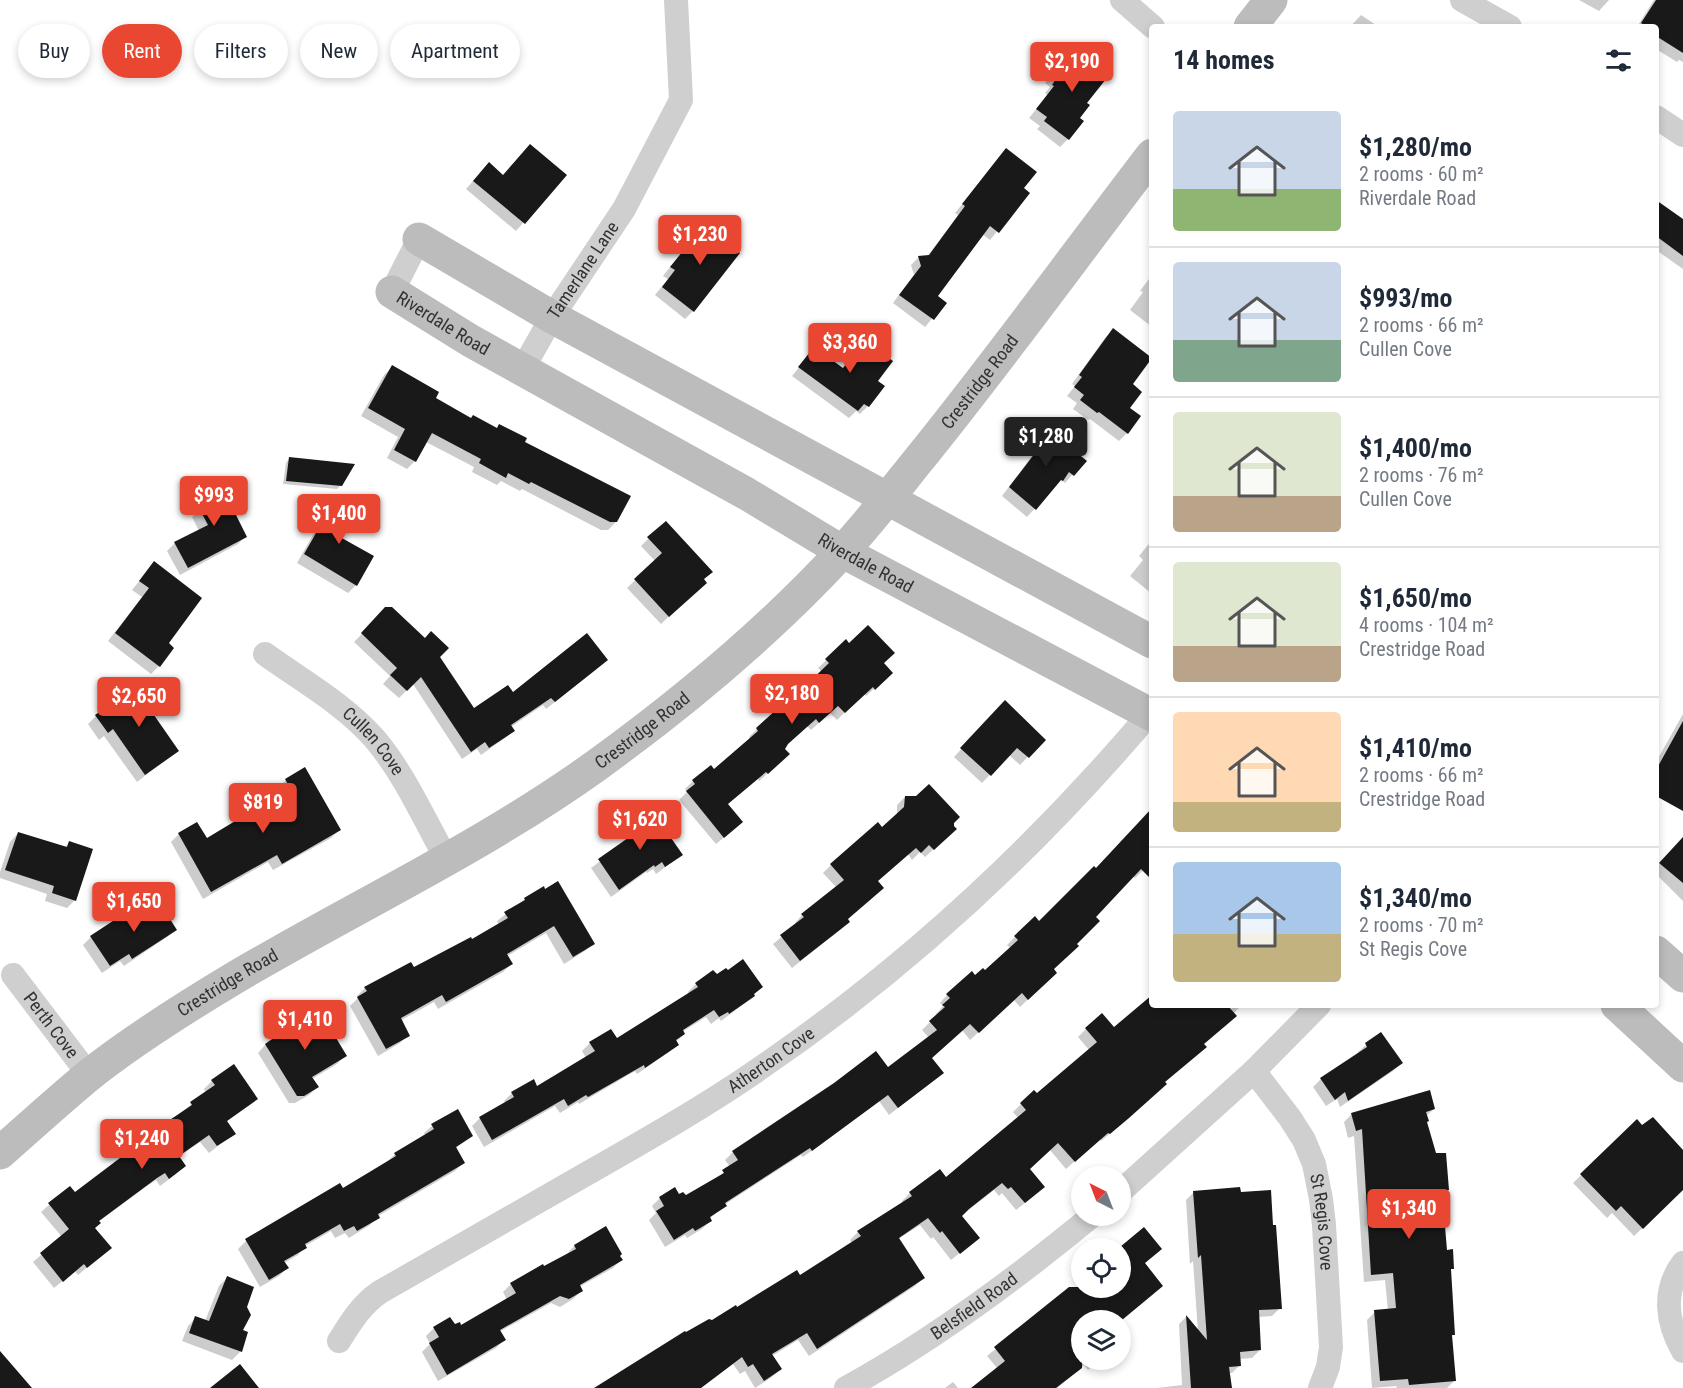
<!DOCTYPE html>
<html lang="en">
<head>
<meta charset="utf-8">
<style>
	body { margin:0; font-family:"Roboto Condensed",sans-serif; background:#f2f2f3; color:#1f2937; height:100vh; display:flex; flex-direction:column; font-size:22px; white-space:nowrap }
	* { box-sizing:border-box; margin:0 }
	p { font-size:20px; color:#747a83 }
	.icon { flex:none; width:33px; height:33px; fill:none; stroke:currentColor; stroke-width:2; stroke-linecap:round; stroke-linejoin:round }
	.map { position:relative; flex:1; overflow:hidden }
	.details { position:absolute; left:1149px; top:24px; width:510px; height:984px; display:flex; flex-direction:column; background:#fff; border-radius:6px; box-shadow:0 3px 9px #0003 }
	.details>* { flex:none }
	.hud { position:absolute; left:18px; top:24px; width:570px; height:54px; display:flex; gap:12px }
	.needle { width:39px; rotate:318deg }
	.controls { position:absolute; left:1071px; top:1166px; display:grid; gap:12px }
	.controls a { display:grid; place-items:center; width:60px; height:60px; border-radius:50%; background:#fff; box-shadow:0 3px 9px #0003; font-size:30px }
	.price { position:absolute; translate:-50% -51px; padding:0 14px; border-radius:6px; background:#ea4733; color:#fff; font-size:20px; line-height:39px; filter:drop-shadow(0 2px 3px #0008) }
	.price::after { content:''; position:absolute; left:50%; top:36px; width:18px; height:14px; margin-left:-9px; background:inherit; clip-path:polygon(0 0,100% 0,50% 100%) }
	.price.selected { background:#222; color:#fff }
	ul { padding:0; list-style:none }
	li { display:flex; align-items:center; gap:18px; height:150px; padding:0 24px }
	li+li { border-top:2px solid #e0e1e3 }
	li span { display:grid; place-items:center; flex:none; width:168px; height:120px; border-radius:6px; color:#555 }
	li>.icon { margin-inline-start:auto }
	span .icon { width:72px; height:72px; fill:#fffc; stroke-width:1 }
	li b { font-size:26px }
	h2 { display:flex; justify-content:space-between; align-items:center; height:72px; padding:0 24px; font-size:26px }
	.tag { padding:0 21px; border-radius:27px; background:#fff; box-shadow:0 3px 9px #0003; font-size:21px; line-height:54px }
	.tag.selected { background:#ea4733; color:#fff }
	.map>svg:first-child { display:block }
</style>
</head>
<body>
<div class="map">
<svg width="1683" height="1388" viewBox="0 0 1683 1388">
	<rect width="100%" height="100%" fill="#fff"/>
	<path fill="#0003" d="M1579 0H1609L1599 11Z
		M1654 0H1682L1683 62 1679 60 1677 62 1656 49V27H1637Z
		M1361 15 1379 27H1350Z
		M1071 52 1085 104 1068 139 1060 147 1037 129 1040 126 1029 118 1048 95 1045 93 1050 87 1045 83Z
		M1006 150 1022 188 1028 193 990 240 982 234 936 296 945 303 925 327 893 303 914 275 911 265 919 257H927L958 215 955 213Z
		M481 172 503 176 565 175 516 231 466 189Z
		M1656 202 1683 220V269L1656 250Z
		M699 222 693 311 685 319 655 295 668 279 663 276 681 253 676 249Z
		M1152 275V327L1130 310 1143 292 1140 291Z
		M1113 330 1131 385 1127 433 1119 441 1090 419 1088 420 1073 409 1077 403 1067 396 1075 386 1072 384 1105 338Z
		M814 349 842 369 876 381 868 406 860 414 856 411 849 418 792 376Z
		M392 367 434 398 470 420 523 443 616 522 608 530H601L522 489 520 491 501 481 497 485 472 472 474 467 426 442 415 461 407 469 387 458 398 437 361 416 384 375Z
		M1035 435 1084 461 1065 483 1061 480 1027 517 1002 496 1032 456 1023 450Z
		M289 459 341 485 337 489 283 484 286 463Z
		M209 491 239 505 233 511 246 536 238 544 180 575 167 551 175 543 199 531 192 517 204 506 201 499Z
		M338 497V538L356 585 348 593 297 563 330 505Z
		M649 538 702 580 697 590 661 624 627 588 655 561 641 546Z
		M1152 540V594L1130 576 1143 560 1139 556Z
		M154 563 166 643 159 666 151 674 108 641 142 597 132 590Z
		M386 609 438 657 473 710 513 694 598 668 546 709 543 705 511 727 513 730 505 738 481 755 477 749 462 759 413 684 399 698 383 684 390 676 354 642Z
		M846 642 882 664 891 673 866 696 864 694 837 720 830 713 811 730 807 726 785 745 780 762 759 781 758 779 726 805 733 830 716 844 679 800 687 792 685 789 693 781 713 771 751 740 749 737 757 729 795 695 797 696 822 672 818 668Z
		M143 684 153 699 146 706 177 751 137 782 104 736 99 740 88 724 96 716Z
		M1005 702 1044 740 1020 765 1009 755 982 783 954 757Z
		M1683 714V798L1656 783V762Z
		M286 780 339 830 331 838 273 870 268 862 203 899 171 842 179 834 206 841 282 795 278 788Z
		M905 797 953 822 947 837 925 857 920 852 912 860 908 854 876 882 846 920 848 922 840 930 792 968 773 944 796 925 795 923 802 915 837 888 823 873 831 865 882 829 897 816V805Z
		M1152 811V862L1135 878 1132 876 1094 917 1052 969 1047 981 1020 1007 1014 1000 970 1040 962 1030 931 1058 934 1080 889 1115 879 1101 803 1157 801 1155 724 1205 725 1206 709 1219 710 1221 702 1229 687 1238 685 1235 665 1247 649 1220 656 1213 652 1206 660 1198H685L715 1180 730 1167 725 1160 733 1152 888 1069 929 1038 922 1030 937 1015 936 1014 943 1006 940 1003 947 995 985 972 1011 949 1007 945 1015 937 1039 923 1096 870 1121 843 1120 842Z
		M631 823 681 855 656 874 653 869 647 873 646 872 611 897 591 868 630 839 624 831Z
		M18 833 64 848 69 843 75 900 67 908 45 901 47 894 0 878V872L10 842Z
		M1683 838V901L1656 874V868Z
		M525 899 593 943 585 951 564 964 546 933 507 956 511 964 503 972 438 1009 434 1002 400 1021 408 1035 400 1043 378 1056 350 1006 358 998 357 996 365 988 414 969 472 941 499 925 497 921Z
		M148 911 175 929 167 937 124 966 120 961 102 973 83 945 91 937 120 922Z
		M713 972 716 977 761 987 745 1003 721 1021 719 1018 711 1024 706 1017 682 1032 684 1034 676 1042 677 1044 669 1052 637 1074 635 1071 579 1104 578 1102 560 1113 555 1106 484 1147 472 1126 480 1118 506 1104 504 1101 512 1093 537 1088 586 1058 582 1051 590 1043 610 1031 616 1040 689 994 688 992 696 984Z
		M1152 997V1005H1242L1119 1126 1101 1141 1100 1139 1066 1169 1050 1150 1028 1169 1035 1195 1016 1210 1002 1193 999 1196 994 1190 961 1216 978 1238 951 1260 933 1237 931 1239 920 1225 898 1239 923 1278 915 1286 809 1356 798 1340 772 1356 780 1369 772 1377 755 1388 745 1371 740 1374 733 1364 701 1388H596L712 1321 800 1277 852 1243 850 1240 858 1232 903 1203 902 1201 910 1193 940 1171 946 1179 1018 1118 1013 1112 1021 1104 1037 1095 1089 1050 1078 1037 1086 1029H1114Z
		M1381 1034 1401 1063 1393 1071 1340 1107 1337 1099 1326 1106 1313 1087 1321 1079 1359 1054 1358 1052 1366 1045Z
		M273 1036 345 1056 337 1064 312 1079 317 1087 309 1095 295 1103H289L258 1053Z
		M233 1066 256 1099 226 1122 234 1133 209 1153 200 1142 178 1157 184 1166 176 1174 160 1186 156 1180 147 1186 98 1222 94 1228 102 1255 78 1275 75 1271 54 1288 33 1262 62 1237 41 1212 49 1205 75 1194 133 1148 128 1142 136 1134 158 1130 206 1093 204 1089 212 1081Z
		M1434 1109 1426 1116 1425 1122 1447 1190 1441 1195 1445 1251 1452 1268 1449 1271 1454 1334 1451 1337 1454 1381 1447 1388H1396L1397 1386 1372 1388 1367 1320 1375 1312 1388 1311 1385 1280 1364 1282 1354 1136 1348 1138 1344 1122 1352 1114Z
		M1637 1121 1683 1159V1190L1634 1236 1612 1213 1607 1218 1573 1183Z
		M432 1126 471 1136 455 1149 463 1163 455 1171 378 1216 370 1225 349 1238 345 1233 335 1238 331 1231 305 1246 298 1255 284 1263 287 1268 279 1276 260 1287 238 1249 246 1241 340 1185 343 1190 387 1162 395 1154 426 1136 424 1133Z
		M1194 1192 1280 1308 1272 1316 1258 1317 1260 1350 1252 1358 1239 1359 1240 1365 1232 1373H1228L1230 1388H1157L1182 1385 1179 1324 1186 1317 1198 1332 1193 1261 1190 1264 1186 1200Z
		M606 1228 621 1260 613 1268 579 1287 581 1291 573 1299 560 1307 551 1303 499 1332 504 1340 496 1348 438 1381 422 1352 430 1344 426 1336 434 1328 461 1327 507 1300 503 1292 511 1284 543 1269 567 1254 574 1246Z
		M1120 1248 1160 1249 1144 1264 1153 1294 1120 1321 1082 1320V1359H1101L1088 1370 1084 1365 1057 1388H974L998 1369 987 1356 1062 1295 1065 1299 1082 1282V1287H1120Z
		M227 1278 245 1307 241 1331 246 1333 240 1352 232 1360 182 1341 188 1326 196 1318 205 1321 219 1286Z
		M1120 1330 1126 1338 1120 1344Z
		M953 1382 958 1388H945Z"/>
	<path fill="#191919" d="M1656 0H1683V53L1656 36V27H1647L1641 23Z
		M1079 49 1110 74 1087 103 1090 105 1080 118 1084 121 1069 140 1044 121 1047 117 1036 109 1054 86 1052 85 1056 79 1052 75 1071 50 1075 53Z
		M530 144 567 175 525 224 473 181 489 162 503 175Z
		M1006 148 1037 172 1024 188 1030 193 999 233 990 226 938 296 947 303 934 320 899 295 921 266 918 256 929 255 965 206 962 204Z
		M1656 200 1683 219V256L1656 236Z
		M699 220 740 253 694 312 662 287 675 270 670 267 688 245 683 240Z
		M1113 328 1152 358 1133 384 1142 392 1130 408 1141 416 1128 434 1099 412 1097 413 1080 400 1084 395 1074 387 1082 377 1079 375Z
		M864 340 893 361 878 381 885 386 869 407 864 404 858 411 798 367 814 347 843 368Z
		M392 365 439 392 436 398 471 418 473 415 497 428 499 424 527 438 525 442 631 496 617 522H610L531 482 529 484 508 473 506 478 479 463 481 459 432 433 416 462 394 450 405 429 368 408Z
		M1043 425 1087 461 1074 476 1069 472 1063 481 1061 480 1036 510 1009 487 1039 448 1030 441Z
		M289 457 355 464 342 486 286 481Z
		M227 480 241 506 233 509 247 537 188 568 174 542 208 525 199 508 213 500 208 490Z
		M338 495 357 506 340 537 374 556 357 586 304 554Z
		M666 521 713 572 704 579 707 583 669 617 634 579 662 553 647 537Z
		M154 561 202 598 169 643 174 648 160 667 115 633 149 588 139 581Z
		M385 607H392L425 638 431 631 449 648 440 657 474 708 508 685 513 692 587 633 608 660 555 702 551 698 511 725 515 731 489 748 485 742 471 752 421 677 407 691 390 675 397 668 361 633Z
		M868 625 895 653 884 663 893 673 875 690 873 687 845 713 838 706 819 723 816 719 788 744 785 749 790 754 768 774 766 772 728 804 743 822 724 838 686 791 695 784 692 780 711 765 714 769 758 731 756 728 795 693 797 694 829 663 825 659 846 639 849 643Z
		M143 681 155 699 147 705 179 751 145 775 113 729 108 733 95 715Z
		M1005 700 1046 740 1029 758 1017 748 991 776 960 748Z
		M1683 721V811L1656 796V770Z
		M305 767 341 830 282 864 277 855 211 892 178 833 197 822 207 838 290 788 285 779Z
		M929 784 960 817 954 823V826L957 829 934 850 929 845 921 853 916 848 878 881 884 888 848 919 850 922 800 961 780 935 804 917 801 914 844 880 830 864 878 822 882 827 904 807 905 796H916Z
		M650 808 683 855 665 867 662 862 655 867 654 865 619 890 598 859 638 831 630 822Z
		M1152 808V880L1141 869 1096 917 1100 921 1077 944 1079 946 1054 969 1057 973 1028 1000 1022 993 979 1033 970 1024 932 1058 944 1073 898 1108 888 1095 812 1151 810 1148 725 1203 727 1206 710 1217 712 1221 695 1231 693 1228 674 1240 656 1211 664 1206 659 1197 675 1187 679 1194 683 1192 686 1195 724 1173 722 1170 738 1160 732 1151 834 1083 876 1051 888 1067 937 1030 929 1021 945 1007 942 1005 950 998 946 994 972 971 975 975 983 968 985 970 1018 940 1014 936 1035 916 1039 921 1094 866 1096 868Z
		M18 832 67 847 69 841 93 849 76 901 52 893 54 886 5 870Z
		M1683 837V883L1659 863Z
		M558 881 595 944 573 957 554 926 507 954 513 964 446 1002 442 995 401 1018 410 1036 386 1049 357 997 367 991 364 987 411 962 414 967 471 937 472 939 508 918 504 912 525 900 524 898 544 886 545 889Z
		M159 902 177 930 132 959 129 954 110 966 90 936 119 917 120 920 145 903 148 909Z
		M743 959 763 987 754 994 755 996 729 1014 728 1012 719 1017 714 1010 683 1030 685 1034 676 1040 679 1045 645 1068 644 1065 588 1097 586 1095 568 1106 564 1099 492 1140 479 1117 514 1097 511 1092 534 1079 537 1086 595 1051 589 1042 611 1029 617 1038 698 987 695 983 713 970 717 974 726 968 728 970Z
		M1152 995V1005H1227L1237 1016 1204 1044 1207 1047 1165 1082 1167 1084 1129 1118 1110 1134 1108 1133 1075 1162 1058 1143 1030 1169 1045 1187 1025 1203 1011 1187 1008 1189 1002 1183 969 1209 962 1216 980 1238 960 1254 942 1231 940 1233 928 1218 899 1238 925 1278 817 1349 807 1333 772 1354 782 1369 764 1381 753 1364 748 1367 742 1357 701 1388H594L685 1331 686 1332 709 1319 712 1320 736 1305 737 1307 797 1270 800 1275 861 1236 857 1231 912 1196 909 1192 940 1169 946 1177 1026 1110 1020 1103 1034 1090 1037 1093 1097 1042 1085 1028 1102 1013 1114 1027Z
		M319 1010 347 1056 312 1077 319 1087 304 1096H297L265 1044 274 1038 272 1035 307 1013 309 1016Z
		M1381 1032 1403 1063 1348 1101 1345 1092 1335 1100 1320 1078 1367 1047 1365 1043Z
		M234 1064 258 1099 227 1121 236 1134 217 1146 209 1135 179 1156 186 1166 169 1179 165 1173 157 1178 99 1221 101 1223 95 1228 112 1248 87 1268 84 1264 63 1282 40 1253 69 1229 48 1203 70 1186 75 1192 120 1158 119 1157 140 1140 135 1133 152 1120 158 1128 192 1105 190 1102 215 1085 211 1080Z
		M1430 1090 1435 1109 1426 1112 1429 1121 1427 1122 1436 1153H1446L1449 1190 1442 1191 1447 1250 1453 1249 1454 1269H1451L1455 1335H1452L1456 1381 1409 1385 1408 1379 1380 1381 1374 1310 1396 1308 1393 1273 1371 1275 1362 1129 1356 1131 1351 1113Z
		M458 1109 473 1136 456 1147 465 1163 378 1214 380 1218 357 1231 354 1226 344 1231 340 1224 305 1244 307 1248 284 1261 289 1268 269 1280 245 1239 340 1183 343 1188 396 1156 394 1153 434 1129 431 1124Z
		M1653 1117 1683 1150V1190L1643 1229 1621 1206 1616 1211 1580 1174 1637 1119 1642 1125Z
		M1240 1187 1241 1192 1271 1190 1273 1225H1276L1282 1309 1259 1310 1261 1350 1240 1352 1241 1366 1229 1367 1232 1388H1191L1186 1315 1207 1340 1201 1255 1198 1258 1193 1191Z
		M606 1226 622 1254 620 1256 623 1260 580 1285 583 1291 569 1299 560 1296 500 1330 506 1340 447 1375 429 1343 439 1337 433 1327 450 1317 455 1324 460 1322 461 1325 516 1293 510 1283 543 1264 544 1266 576 1249 574 1245Z
		M1144 1227 1162 1249 1145 1263 1163 1286 1122 1320H1082V1368L1056 1388H971L1005 1361 994 1347 1069 1287H1120V1247Z
		M227 1276 254 1287 247 1307 251 1315 243 1330 248 1332 242 1352 189 1333 195 1316 209 1321Z
		M0 1351 32 1388H0Z
		M240 1364 259 1388H210Z"/>
	<g fill="none" stroke-linecap="round" stroke-linejoin="round">
		<g stroke="#cfcfcf" stroke-width="24">
			<path d="M1122 0 1153 27"/>
			<path d="M1462 0 1510 27"/>
			<path d="M1656 117 1683 135"/>
			<path d="M392 292 419 239"/>
			<path id="s1" d="M522 370 552 317 624 209 681 100 676 0"/>
			<path id="s2" d="M265 654C301 680 344 704 374 738 404 773 424 819 447 860"/>
			<path id="s3" d="M13 975 89 1075"/>
			<path id="s4" d="M1254 1071 1290 1118 1304 1140 1314 1164 1321 1199 1324 1225 1331 1347 1328 1367 1320 1388"/>
			<path d="M1120 1192 1254 1071 1319 1005"/>
			<path d="M1683 1263C1662 1291 1667 1323 1683 1351"/>
			<path id="s5" d="M339 1341C351 1322 361 1305 380 1292 449 1253 518 1213 588 1173 646 1140 704 1107 759 1069 907 968 1037 847 1152 711"/>
			<path id="s6" d="M846 1388C932 1341 1018 1277 1093 1215"/>
		</g>
		<g stroke="#bcbcbc" stroke-width="33">
			<path d="M1250 27 1271 0"/>
			<path d="M419 239 552 317 1152 642"/>
			<path id="s7" d="M392 292 471 341 747 494 843 552 1152 715"/>
			<path d="M1656 952 1683 976"/>
			<path d="M1617 1005 1683 1066"/>
			<path id="s8" d="M0 1153C29 1127 58 1101 88 1076 133 1040 186 1007 236 977 356 906 483 847 597 765 684 702 769 631 842 552 868 524 892 493 916 463 998 362 1073 258 1152 155"/>
		</g>
	</g>
	<g text-anchor="middle" stroke-width="6" stroke-linejoin="round" paint-order="stroke">
		<g font-size="18" fill="#323232" stroke="#fff">
			<text dy="6" stroke="none"><textPath href="#s1" startOffset="117">Tamerlane Lane</textPath></text>
			<text dy="6" stroke="none"><textPath href="#s7" startOffset="60">Riverdale Road</textPath></text>
			<text dy="6" stroke="none"><textPath href="#s8" startOffset="1258">Crestridge Road</textPath></text>
			<text dy="6" stroke="none"><textPath href="#s7" startOffset="546">Riverdale Road</textPath></text>
			<text dy="6" stroke="none"><textPath href="#s8" startOffset="771">Crestridge Road</textPath></text>
			<text dy="6" stroke="none"><textPath href="#s2" startOffset="140">Cullen Cove</textPath></text>
			<text dy="6" stroke="none"><textPath href="#s8" startOffset="285">Crestridge Road</textPath></text>
			<text dy="6" stroke="none"><textPath href="#s3" startOffset="63">Perth Cove</textPath></text>
			<text dy="6" stroke="none"><textPath href="#s5" startOffset="519">Atherton Cove</textPath></text>
			<text dy="6" stroke="none"><textPath href="#s4" startOffset="170">St Regis Cove</textPath></text>
			<text dy="6" stroke="none"><textPath href="#s6" startOffset="152">Belsfield Road</textPath></text>
		</g>
	</g>
</svg>
<div class="controls">
<a><svg class="needle" viewBox="-14 -14 28 28"><path d="M0-13l5 13h-10z" fill="#e53935"/><path d="M0 13l5-13h-10z" fill="#747a83"/></svg></a>
<a><svg class="icon" aria-label="locate" viewBox="0 0 24 24"><circle cx="12" cy="12" r="6"/><path d="M12 2v4M12 18v4M2 12h4M18 12h4"/></svg></a>
<a><svg class="icon" aria-label="layers" viewBox="0 0 24 24"><path d="M12 4l9 5-9 5-9-5zM3 14l9 5 9-5"/></svg></a>
</div>
<b class="price" style="left:1072px;top:93px">$2,190</b>
<b class="price" style="left:700px;top:266px">$1,230</b>
<b class="price" style="left:850px;top:374px">$3,360</b>
<b class="price selected" style="left:1046px;top:468px">$1,280</b>
<b class="price" style="left:214px;top:527px">$993</b>
<b class="price" style="left:339px;top:545px">$1,400</b>
<b class="price" style="left:792px;top:725px">$2,180</b>
<b class="price" style="left:139px;top:728px">$2,650</b>
<b class="price" style="left:263px;top:834px">$819</b>
<b class="price" style="left:640px;top:851px">$1,620</b>
<b class="price" style="left:134px;top:933px">$1,650</b>
<b class="price" style="left:305px;top:1051px">$1,410</b>
<b class="price" style="left:142px;top:1170px">$1,240</b>
<b class="price" style="left:1409px;top:1240px">$1,340</b>
<div class="hud">
<a class="tag">Buy</a>
<a class="tag selected">Rent</a>
<a class="tag">Filters</a>
<a class="tag">New</a>
<a class="tag">Apartment</a>
</div>
<section class="details">
<h2>14 homes<svg class="icon" aria-label="filters" viewBox="0 0 24 24"><path d="M4 7h16M4 17h16"/><circle cx="9" cy="7" r="2"/><circle cx="15" cy="17" r="2"/></svg></h2>
<ul>
<li><span style="background:linear-gradient(#c9d6e8 65%,#8fb573 0)"><svg class="icon" aria-label="home" viewBox="0 0 24 24"><path d="M3 11l9-7 9 7M6 9v11h12V9"/></svg></span><div><b>$1,280/mo</b><p>2 rooms · 60 m²</p><p>Riverdale Road</p></div></li>
<li><span style="background:linear-gradient(#c9d6e8 65%,#7fa58c 0)"><svg class="icon" aria-label="home" viewBox="0 0 24 24"><path d="M3 11l9-7 9 7M6 9v11h12V9"/></svg></span><div><b>$993/mo</b><p>2 rooms · 66 m²</p><p>Cullen Cove</p></div></li>
<li><span style="background:linear-gradient(#dfe7d0 70%,#b9a48a 0)"><svg class="icon" aria-label="home" viewBox="0 0 24 24"><path d="M3 11l9-7 9 7M6 9v11h12V9"/></svg></span><div><b>$1,400/mo</b><p>2 rooms · 76 m²</p><p>Cullen Cove</p></div></li>
<li><span style="background:linear-gradient(#dfe7d0 70%,#b9a48a 0)"><svg class="icon" aria-label="home" viewBox="0 0 24 24"><path d="M3 11l9-7 9 7M6 9v11h12V9"/></svg></span><div><b>$1,650/mo</b><p>4 rooms · 104 m²</p><p>Crestridge Road</p></div></li>
<li><span style="background:linear-gradient(#ffd9b3 75%,#c2b280 0)"><svg class="icon" aria-label="home" viewBox="0 0 24 24"><path d="M3 11l9-7 9 7M6 9v11h12V9"/></svg></span><div><b>$1,410/mo</b><p>2 rooms · 66 m²</p><p>Crestridge Road</p></div></li>
<li><span style="background:linear-gradient(#a9c7e8 60%,#c2b280 0)"><svg class="icon" aria-label="home" viewBox="0 0 24 24"><path d="M3 11l9-7 9 7M6 9v11h12V9"/></svg></span><div><b>$1,340/mo</b><p>2 rooms · 70 m²</p><p>St Regis Cove</p></div></li>
</ul>
</section>
</div>
</body>
</html>
